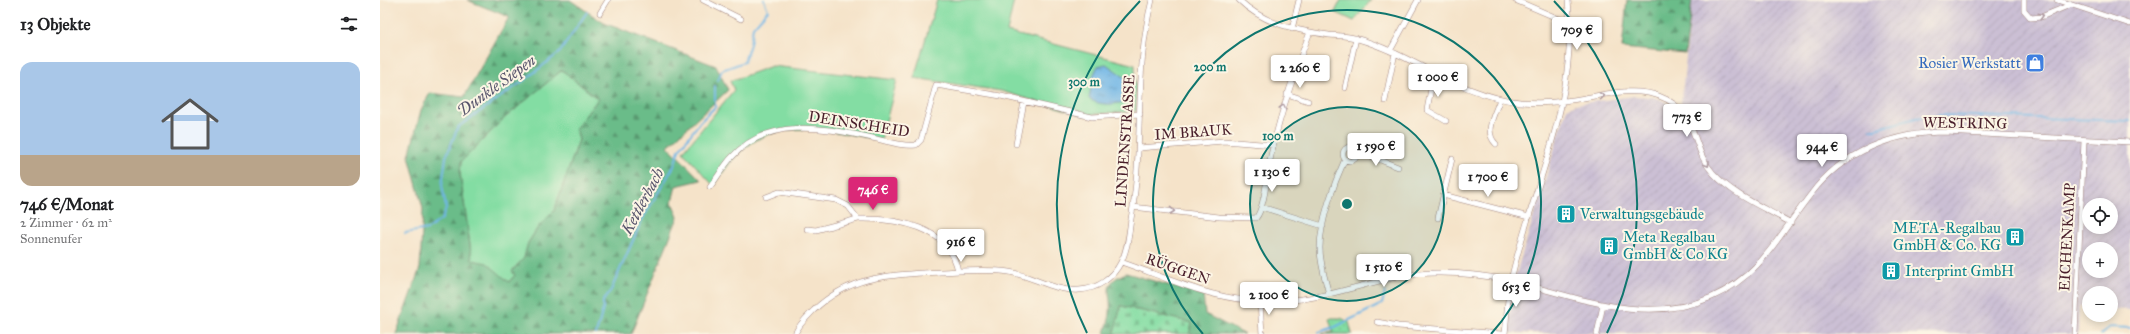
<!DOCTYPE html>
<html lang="de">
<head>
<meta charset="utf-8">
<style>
	body { margin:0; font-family:"IM FELL Great Primer",serif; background:#f6f6f6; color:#202124; height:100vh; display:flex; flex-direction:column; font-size:15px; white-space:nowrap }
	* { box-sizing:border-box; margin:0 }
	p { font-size:13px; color:#757577 }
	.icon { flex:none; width:22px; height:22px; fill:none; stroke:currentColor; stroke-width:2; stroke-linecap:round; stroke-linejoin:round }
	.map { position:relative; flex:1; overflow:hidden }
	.details { display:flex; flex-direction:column; background:#fff; width:380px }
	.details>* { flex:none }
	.fabs { position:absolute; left:1702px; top:198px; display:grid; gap:8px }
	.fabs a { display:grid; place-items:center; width:36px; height:36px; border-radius:50%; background:#fff; box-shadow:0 2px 10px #0003; font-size:20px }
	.price { position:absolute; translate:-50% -34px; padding:0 9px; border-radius:4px; background:#fff; color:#222; font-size:13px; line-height:26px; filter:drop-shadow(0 1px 2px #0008) }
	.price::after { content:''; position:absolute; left:50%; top:24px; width:12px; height:9px; margin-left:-6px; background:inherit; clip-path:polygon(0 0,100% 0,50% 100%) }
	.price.current { background:#db2777; color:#fff }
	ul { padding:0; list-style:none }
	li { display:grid; align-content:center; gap:8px; height:212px; padding:0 20px }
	li span { display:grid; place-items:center; height:124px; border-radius:12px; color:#555 }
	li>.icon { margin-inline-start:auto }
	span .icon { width:72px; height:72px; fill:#fffc; stroke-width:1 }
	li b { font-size:17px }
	h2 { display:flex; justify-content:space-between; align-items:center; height:48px; padding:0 20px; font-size:17px }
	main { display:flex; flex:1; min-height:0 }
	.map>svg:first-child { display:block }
</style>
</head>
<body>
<main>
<section class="details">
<h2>13 Objekte<svg class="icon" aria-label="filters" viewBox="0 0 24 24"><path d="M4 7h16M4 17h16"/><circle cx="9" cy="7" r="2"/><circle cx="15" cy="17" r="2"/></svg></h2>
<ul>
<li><span style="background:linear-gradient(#a9c7e8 75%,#b9a48a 0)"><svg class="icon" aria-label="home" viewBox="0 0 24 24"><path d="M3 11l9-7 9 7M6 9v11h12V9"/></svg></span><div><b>746 €/Monat</b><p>2 Zimmer · 62 m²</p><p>Sonnenufer</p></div></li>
</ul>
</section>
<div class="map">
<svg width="1750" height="334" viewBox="0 0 1750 334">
	<defs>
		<pattern id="industrial-furrows" width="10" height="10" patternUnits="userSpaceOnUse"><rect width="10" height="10" fill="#cbbfd4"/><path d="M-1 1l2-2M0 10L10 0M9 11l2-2" fill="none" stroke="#b0a4b6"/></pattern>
		<pattern id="forest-firs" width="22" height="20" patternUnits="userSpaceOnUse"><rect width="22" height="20" fill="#6abc89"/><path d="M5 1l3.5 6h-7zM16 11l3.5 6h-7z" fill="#599870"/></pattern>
		<pattern id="cemetery-stones" width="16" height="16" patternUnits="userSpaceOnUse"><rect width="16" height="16" fill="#83dda3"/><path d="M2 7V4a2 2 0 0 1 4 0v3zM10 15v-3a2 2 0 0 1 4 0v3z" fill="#73bd8c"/></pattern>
		<pattern id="park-dots" width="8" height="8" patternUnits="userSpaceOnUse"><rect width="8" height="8" fill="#83dda3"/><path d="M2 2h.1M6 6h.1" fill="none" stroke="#73bd8c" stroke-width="1.8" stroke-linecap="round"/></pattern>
		<pattern id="water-ripples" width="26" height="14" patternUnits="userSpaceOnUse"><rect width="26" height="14" fill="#6fb6e6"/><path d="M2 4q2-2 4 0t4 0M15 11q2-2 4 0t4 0" fill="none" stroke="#5d93bb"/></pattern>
	</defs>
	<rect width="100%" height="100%" fill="#fcf5e5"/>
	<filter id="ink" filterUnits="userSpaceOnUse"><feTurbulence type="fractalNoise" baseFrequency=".025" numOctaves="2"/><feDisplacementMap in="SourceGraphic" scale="8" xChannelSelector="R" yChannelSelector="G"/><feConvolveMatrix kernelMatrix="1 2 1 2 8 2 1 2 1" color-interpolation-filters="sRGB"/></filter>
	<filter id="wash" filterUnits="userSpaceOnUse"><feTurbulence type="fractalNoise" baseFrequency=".012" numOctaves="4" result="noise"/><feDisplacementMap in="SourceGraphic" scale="16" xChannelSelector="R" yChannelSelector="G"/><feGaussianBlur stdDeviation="0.9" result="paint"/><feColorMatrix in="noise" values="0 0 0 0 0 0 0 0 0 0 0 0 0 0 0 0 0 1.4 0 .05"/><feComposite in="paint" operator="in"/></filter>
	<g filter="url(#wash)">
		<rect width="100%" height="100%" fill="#f5e3c9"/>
		<path fill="url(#industrial-furrows)" fill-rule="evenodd" d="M1312 0H1750V310L1731 309V293H1709V307L1699 306 1698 334 1128 333 1132 287 1187 108 1196 104 1255 96 1272 97 1282 100 1296 109 1301 104ZM1709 205H1731V227H1709ZM1709 249H1731V271H1709Z"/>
		<path fill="#83dda3" stroke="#667e67" d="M557 0H634L627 32 755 65 756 111 703 115 621 91 534 78Z
			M961 0H991L974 21 955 12Z
			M392 66 517 80 501 140C457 133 403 116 365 148 352 158 343 172 334 186L303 152 354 90 350 81Z
			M182 70 218 99 196 128 199 140 174 211 159 226 148 243 144 258 132 271 135 275 129 282 107 264 92 260 80 173 81 162 121 121Z"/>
		<path fill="url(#forest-firs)" stroke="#5a6e5a" fill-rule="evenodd" d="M87 0H190L224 23 336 66 348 90 288 146 321 180 296 186 292 202 298 217 251 334H16L40 268 43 209 29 156 41 110 50 93 84 97 129 17ZM182 70 218 99 196 128 199 140 174 211 159 226 148 243 144 258 132 271 135 275 129 282 107 263 92 260 80 173 81 162 121 121Z
			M1247 0H1312L1305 54 1242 48Z
			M746 273 823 295 825 314 864 334H809L812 323 741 306 734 334H725C726 327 730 319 730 312 732 292 720 284 746 273Z"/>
		<path fill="url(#cemetery-stones)" stroke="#667e67" d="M741 306 812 323 809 334H734Z"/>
		<path fill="url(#park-dots)" stroke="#667e67" d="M949 318H961L969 322 972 334H942L953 332Z"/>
		<path fill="url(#water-ripples)" stroke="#5c6a88" d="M726 64 750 81 751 89 747 101C735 105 720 106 709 99L713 76 718 66Z"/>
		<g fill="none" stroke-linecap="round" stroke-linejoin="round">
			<path stroke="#6fb6e6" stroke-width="2" d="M338 80 342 70 364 62 370 44 373 27 388 10 384 0
				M1491 130 1536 118 1562 115 1750 121
				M25 233 48 229 62 219 66 208 62 185 66 157 78 127 146 79 180 52 207 12
				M939 332 955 327 1002 304 1005 292
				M216 334 223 309V301L231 290 262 220 294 166 299 150 320 122 335 107V86
				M1721 334 1730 327 1750 328"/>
		</g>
	</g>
	<g filter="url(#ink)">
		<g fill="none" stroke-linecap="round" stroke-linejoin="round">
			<g stroke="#a0817a" stroke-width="6">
				<path id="minor" d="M323 0 361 19
					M859 0C885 25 916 30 949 35 959 36 969 36 978 39 1034 55 1080 96 1140 102 1154 103 1170 103 1184 101 1214 98 1250 85 1279 96 1320 111 1310 148 1333 173 1354 196 1385 208 1411 223
					M1135 0 1191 24
					M1644 0V10L1651 18 1661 17 1690 5
					M1677 0 1750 24
					M220 13 228 0
					M912 29 919 0
					M1010 51 1038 0
					M1054 73 1047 110 1066 121
					M965 88 976 38
					M907 94 928 101
					M1005 101 1015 53
					M636 144 644 102
					M1116 144C1103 131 1115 114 1120 99
					M963 154a7 7 0 1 1 14 0a7 7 0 1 1-14 0Z
					M759 148 844 141 893 145
					M976 153 980 152 1018 167
					M330 187C337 178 343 167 351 158 387 117 441 127 488 137 503 140 521 147 536 145L541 140 556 85 621 96 712 117 760 114
					M1063 195 1149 217
					M386 197 399 192 456 200 468 206 478 219C517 218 569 226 578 271
					M753 207 839 217 876 218C884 209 887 178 889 165 898 119 913 76 930 32
					M881 207 943 226
					M1058 218 1072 159
					M427 229 436 230 478 219
					M741 262C782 276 824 296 867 300 891 302 916 301 940 296 980 288 1018 272 1060 273 1084 273 1109 276 1132 281 1197 297 1266 326 1332 297 1382 275 1399 234 1431 194 1463 151 1514 132 1566 132L1750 142
					M949 294C945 279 940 264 940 248 940 222 954 183 965 159
					M880 301 882 334
					M997 322 1018 326 1122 334
					M415 334C419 324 427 317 434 310 472 274 512 275 560 272 583 271 607 269 629 272 653 276 675 292 699 290 718 289 733 278 741 262 749 247 749 229 752 213 764 142 754 69 772 0
					M1125 334C1127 316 1127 297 1131 280 1153 184 1199 102 1188 0
					M1217 334 1223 305
					M1695 334 1704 141"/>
			</g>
			<use href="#minor" stroke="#fff" stroke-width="5"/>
		</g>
		<defs><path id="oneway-chevron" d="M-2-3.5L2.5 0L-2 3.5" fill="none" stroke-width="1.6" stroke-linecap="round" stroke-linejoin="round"/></defs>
		<g stroke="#ae9aa0">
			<use href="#oneway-chevron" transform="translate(1661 16) rotate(-15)"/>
			<use href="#oneway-chevron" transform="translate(1222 96) rotate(-8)"/>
			<use href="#oneway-chevron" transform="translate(903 107) rotate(-75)"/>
			<use href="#oneway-chevron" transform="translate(1327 164) rotate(59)"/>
			<use href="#oneway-chevron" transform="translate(792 211) rotate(7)"/>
		</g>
	</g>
	<circle cx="967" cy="204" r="97" fill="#0f766e" fill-opacity=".12"/>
	<g fill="none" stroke="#0f766e" stroke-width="2">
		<circle cx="967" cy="204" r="97"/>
		<path d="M823 334A194 194 0 1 1 1111 334"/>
		<path d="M707 333A290 290 0 0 1 760 1M1174 1A290 290 0 0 1 1227 333"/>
	</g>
	<defs>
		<g id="shop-square" transform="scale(1)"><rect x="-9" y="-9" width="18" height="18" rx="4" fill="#3f7fe0" stroke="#fcf5e5"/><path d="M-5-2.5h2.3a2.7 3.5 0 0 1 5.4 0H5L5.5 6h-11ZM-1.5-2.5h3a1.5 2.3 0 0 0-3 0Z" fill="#fff"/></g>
		<g id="building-square" transform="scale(1)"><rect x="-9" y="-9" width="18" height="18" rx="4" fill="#0f9aa8" stroke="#fcf5e5"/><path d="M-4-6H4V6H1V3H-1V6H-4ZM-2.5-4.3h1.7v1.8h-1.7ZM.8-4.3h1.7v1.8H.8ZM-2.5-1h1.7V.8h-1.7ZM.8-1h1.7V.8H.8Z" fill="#fff"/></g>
	</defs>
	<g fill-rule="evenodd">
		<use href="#shop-square" x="1655" y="63"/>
		<use href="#building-square" x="1186" y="214"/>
		<use href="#building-square" x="1635" y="237"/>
		<use href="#building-square" x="1229" y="246"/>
		<use href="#building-square" x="1511" y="271"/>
	</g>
	<g text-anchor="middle" stroke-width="4" stroke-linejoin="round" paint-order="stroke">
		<g font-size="15" fill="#366cbe" stroke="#fcf5e5" text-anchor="end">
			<text x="1641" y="68">Rosier Werkstatt</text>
		</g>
		<g font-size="15" fill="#4a1f2b" stroke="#fcf5e5">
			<text transform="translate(1585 123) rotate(1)" y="5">WESTRING</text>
			<text transform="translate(479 124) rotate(9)" y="5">DEINSCHEID</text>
			<text transform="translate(813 132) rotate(-4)" y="5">IM BRAUK</text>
			<text transform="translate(745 141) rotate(-86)" y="5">LINDENSTRASSE</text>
			<text transform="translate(1687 237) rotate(-87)" y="5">EICHENKAMP</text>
			<text transform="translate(798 269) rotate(19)" y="5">RÜGGEN</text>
		</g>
		<g font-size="15" fill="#0d838f" stroke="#fcf5e5" text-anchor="start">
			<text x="1200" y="219">Verwaltungsgebäude</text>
			<text x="1621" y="233" text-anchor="end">META-Regalbau<tspan x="1621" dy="17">GmbH &amp; Co. KG</tspan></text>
			<text x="1243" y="242">Meta Regalbau<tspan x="1243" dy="17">GmbH &amp; Co KG</tspan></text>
			<text x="1525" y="276">Interprint GmbH</text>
		</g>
		<g font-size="16" font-style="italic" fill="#57546c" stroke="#fcf5e5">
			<text transform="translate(116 85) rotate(-36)" y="6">Dunkle Siepen</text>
			<text transform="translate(262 201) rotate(-62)" y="6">Kettlerbach</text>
		</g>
	</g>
	<circle cx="967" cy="204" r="6" fill="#0f766e" stroke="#fcf5e5" stroke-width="2"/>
	<g font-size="12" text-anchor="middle" font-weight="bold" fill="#0f766e" stroke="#fcf5e5" stroke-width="4" stroke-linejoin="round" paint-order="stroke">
		<text x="830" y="71">200 m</text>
		<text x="704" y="86">300 m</text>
		<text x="898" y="140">100 m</text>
	</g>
</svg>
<div class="fabs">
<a><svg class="icon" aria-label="locate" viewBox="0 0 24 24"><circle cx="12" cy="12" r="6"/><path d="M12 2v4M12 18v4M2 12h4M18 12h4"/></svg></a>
<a>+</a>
<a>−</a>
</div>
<b class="price" style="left:1197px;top:51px">709 €</b>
<b class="price" style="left:920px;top:89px">2 260 €</b>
<b class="price" style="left:1058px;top:98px">1 000 €</b>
<b class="price" style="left:1307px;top:138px">773 €</b>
<b class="price" style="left:996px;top:167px">1 590 €</b>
<b class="price" style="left:1442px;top:168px">944 €</b>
<b class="price" style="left:892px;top:193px">1 130 €</b>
<b class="price" style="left:1108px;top:198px">1 700 €</b>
<b class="price current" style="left:493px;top:211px">746 €</b>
<b class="price" style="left:581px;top:263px">916 €</b>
<b class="price" style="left:1004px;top:288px">1 510 €</b>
<b class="price" style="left:1136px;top:308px">653 €</b>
<b class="price" style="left:889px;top:316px">2 100 €</b>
</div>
</main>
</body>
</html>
